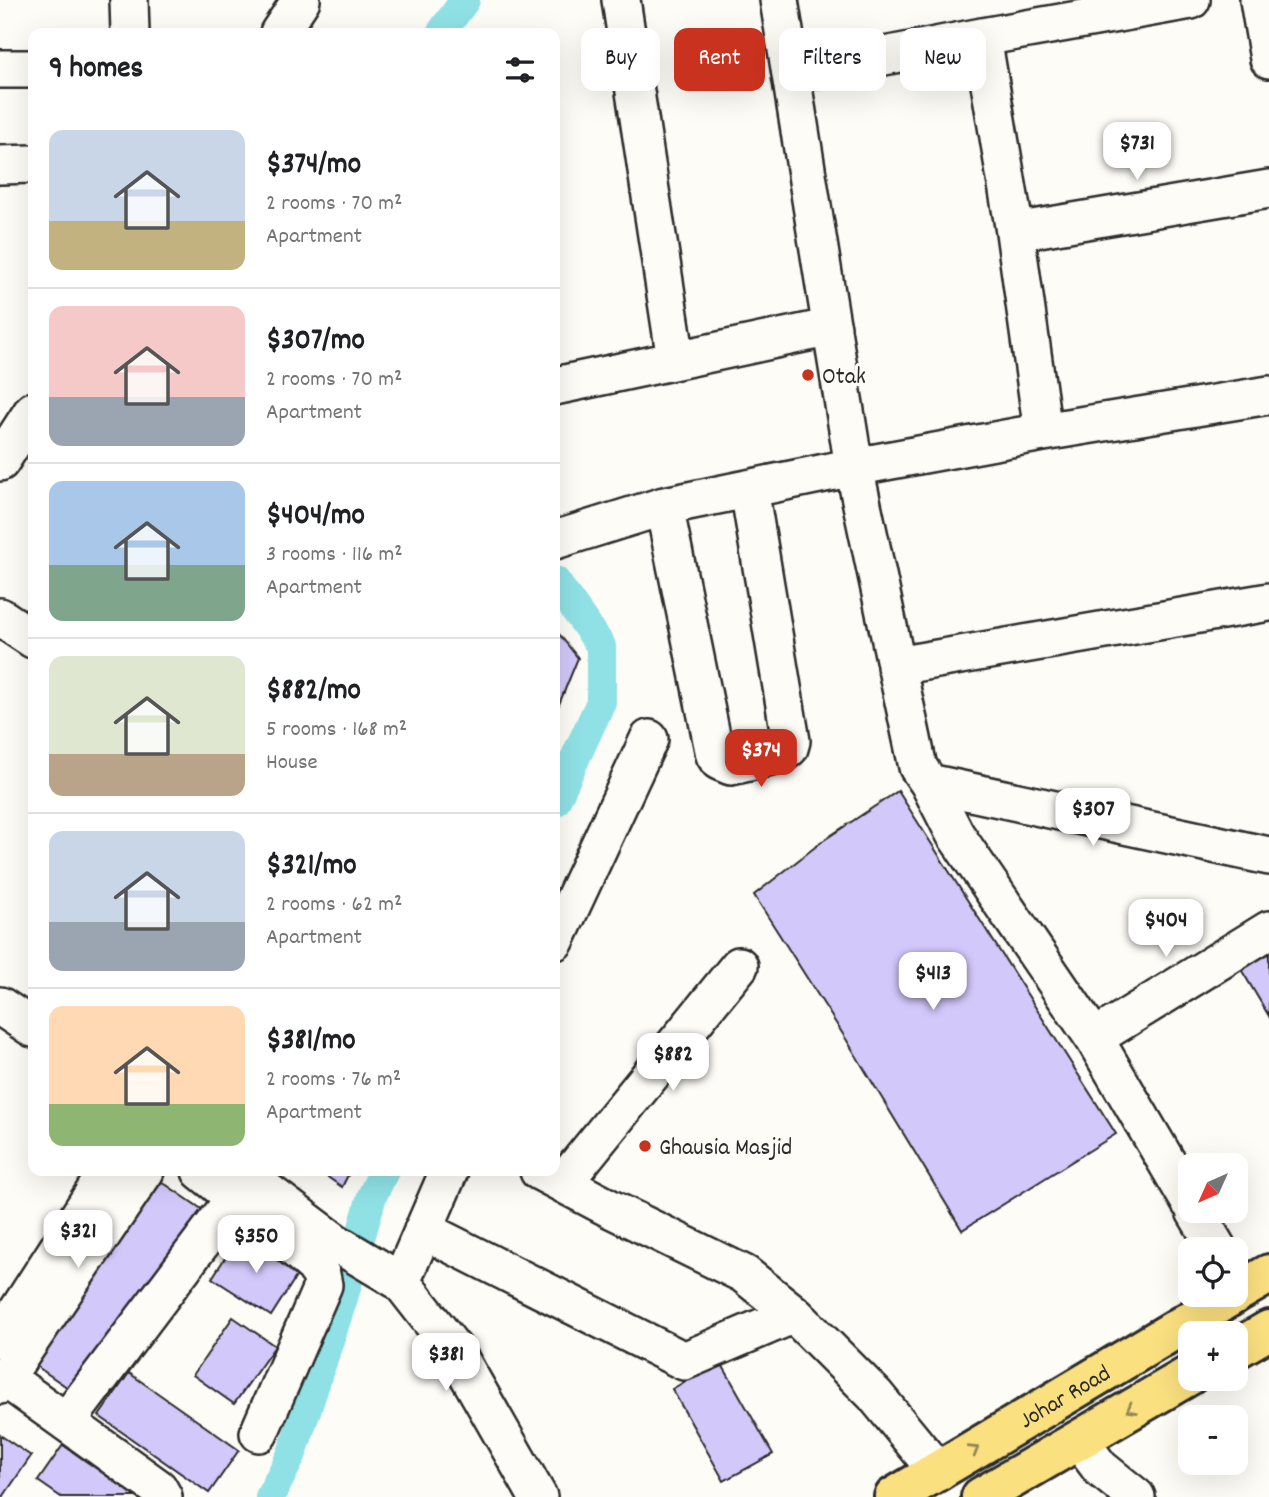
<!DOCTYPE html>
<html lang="en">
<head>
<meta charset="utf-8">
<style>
	body { margin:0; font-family:Dekko,sans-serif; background:#f2f2f2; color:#202124; height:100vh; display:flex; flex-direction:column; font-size:26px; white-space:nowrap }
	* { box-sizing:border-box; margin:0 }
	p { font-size:23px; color:#757577 }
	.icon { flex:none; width:38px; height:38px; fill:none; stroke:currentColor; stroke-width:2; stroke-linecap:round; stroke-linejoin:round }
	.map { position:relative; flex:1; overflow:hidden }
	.details { position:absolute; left:28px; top:28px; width:532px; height:1148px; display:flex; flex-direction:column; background:#fff; border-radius:14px; box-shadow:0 7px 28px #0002 }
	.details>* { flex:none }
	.hud { position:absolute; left:581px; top:28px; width:583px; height:63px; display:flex; gap:14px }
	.needle { width:46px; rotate:225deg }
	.fabs { position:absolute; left:1178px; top:1153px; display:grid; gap:14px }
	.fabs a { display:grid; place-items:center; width:70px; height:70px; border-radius:14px; background:#fff; box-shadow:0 7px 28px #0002; font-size:35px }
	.price { position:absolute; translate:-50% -60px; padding:0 16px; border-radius:14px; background:#fff; color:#222; font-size:23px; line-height:46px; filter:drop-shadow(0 2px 4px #0008) }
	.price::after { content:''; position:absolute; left:50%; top:42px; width:21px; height:16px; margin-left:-10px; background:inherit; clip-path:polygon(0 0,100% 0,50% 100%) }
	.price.on { background:#c8321e; color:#fff }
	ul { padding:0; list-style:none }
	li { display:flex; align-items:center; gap:21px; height:175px; padding:0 21px }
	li+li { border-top:2px solid #e0e0e0 }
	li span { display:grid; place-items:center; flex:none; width:196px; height:140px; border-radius:14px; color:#555 }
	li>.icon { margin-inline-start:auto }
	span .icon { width:84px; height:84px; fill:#fffc; stroke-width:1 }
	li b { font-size:30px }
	h2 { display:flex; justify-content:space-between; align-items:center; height:84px; padding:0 21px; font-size:30px }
	.tag { padding:0 24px; border-radius:14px; background:#fff; box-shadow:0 7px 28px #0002; font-size:24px; line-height:63px }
	.tag.on { background:#c8321e; color:#fff }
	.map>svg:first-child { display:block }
</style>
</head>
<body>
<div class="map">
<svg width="1269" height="1497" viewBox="0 0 1269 1497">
	<rect width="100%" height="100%" fill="#fdfcf7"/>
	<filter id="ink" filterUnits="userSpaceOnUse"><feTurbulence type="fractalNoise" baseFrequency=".0143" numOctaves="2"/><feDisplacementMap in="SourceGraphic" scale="14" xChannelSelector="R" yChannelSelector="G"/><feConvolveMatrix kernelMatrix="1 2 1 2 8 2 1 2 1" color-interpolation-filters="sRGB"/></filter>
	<g filter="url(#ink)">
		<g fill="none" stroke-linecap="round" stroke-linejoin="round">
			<path stroke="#8fe1e5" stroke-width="30" d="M441 33 465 0
				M555 581 601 646V702L555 802
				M270 1497 291 1456 343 1298 372 1196 384 1171"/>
		</g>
		<path fill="#d3c8fa" stroke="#2b2b2b" stroke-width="2" d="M555 629 578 658 555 714Z
			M898 791 1116 1134 962 1230 846 1039 754 895 824 840Z
			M1269 932V1016L1232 954Z
			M319 1171H350L342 1187Z
			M152 1175 203 1210 77 1394 26 1359Z
			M240 1235 299 1272 271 1316 212 1278Z
			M233 1317 275 1346 234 1404 193 1375Z
			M720 1361 773 1454 724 1481 672 1389Z
			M129 1373 239 1450 209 1493 99 1416Z
			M0 1435 31 1456 3 1497H0Z
			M63 1445 137 1497H61L38 1481Z"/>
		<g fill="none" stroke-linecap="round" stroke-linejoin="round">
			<g stroke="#2b2b2b" stroke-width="42">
				<path id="minor" d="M129 0 130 33
					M621 0 676 360
					M779 0 854 467 918 767 929 783 955 834 1094 1038 1190 1202
					M1259 0 1269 59
					M279 33 301 0
					M982 37 1015 232 1043 432
					M0 69H33
					M792 74 982 37 1191 0
					M0 165 33 164
					M1015 232 1269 189
					M555 386 832 327
					M0 462 33 411
					M664 506 715 755 719 761 731 766 780 755 789 748 791 741 749 489
					M555 540 664 506 854 467 1043 432 1269 395
					M0 617 33 639
					M896 666 1269 602
					M929 783 1269 856
					M555 941 649 739
					M0 1006 33 1028
					M1094 1038 1269 930
					M201 1171 235 1198 314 1265 321 1275 323 1285 259 1433
					M240 1171 336 1243 401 1282 455 1351 538 1497
					M539 1171 611 1209 744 1274 794 1314 875 1395 938 1472
					M563 1183 739 966
					M1195 1211 1218 1250
					M423 1230 684 1361 794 1314
					M401 1282 449 1171
					M0 1339 108 1171
					M5 1378 145 1171
					M0 1385 5 1378 158 1488 163 1497
					M66 1422 235 1198
					M1079 1440 1100 1468 1136 1497"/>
			</g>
			<g stroke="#2b2b2b" stroke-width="44">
				<g id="major">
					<path d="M1236 1293 1269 1274"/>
					<path d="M1236 1349 1269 1330"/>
					<path id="s1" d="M894 1497 1233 1295"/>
					<path d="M981 1497 1190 1375"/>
				</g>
			</g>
			<use href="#minor" stroke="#fdfcf7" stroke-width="37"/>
			<use href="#major" stroke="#fbe080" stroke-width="38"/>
		</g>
		<defs><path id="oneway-chevron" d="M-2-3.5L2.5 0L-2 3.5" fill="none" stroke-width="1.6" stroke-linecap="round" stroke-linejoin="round" transform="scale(1.75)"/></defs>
		<g stroke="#938656">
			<use href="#oneway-chevron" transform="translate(1131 1409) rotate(150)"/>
			<use href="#oneway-chevron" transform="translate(974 1450) rotate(-31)"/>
		</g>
	</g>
	<g fill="#c8321e" stroke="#fdfcf7" stroke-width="2.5">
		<circle cx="808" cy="375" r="7"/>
		<circle cx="645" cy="1146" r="7"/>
	</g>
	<g text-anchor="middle" stroke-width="6" stroke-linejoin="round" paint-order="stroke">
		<g font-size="24" fill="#2b2b2b" stroke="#fdfcf7" text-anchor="start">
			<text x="822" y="383">Otak</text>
			<text x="659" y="1154">Ghausia Masjid</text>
		</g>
		<g font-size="24" fill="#2b2b2b" stroke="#fdfcf7">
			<text dy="8" stroke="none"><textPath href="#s1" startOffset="198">Johar Road</textPath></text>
		</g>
	</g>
</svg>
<div class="fabs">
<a><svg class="needle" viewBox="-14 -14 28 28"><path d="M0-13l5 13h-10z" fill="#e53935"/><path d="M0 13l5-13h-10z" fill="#757577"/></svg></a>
<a><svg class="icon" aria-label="locate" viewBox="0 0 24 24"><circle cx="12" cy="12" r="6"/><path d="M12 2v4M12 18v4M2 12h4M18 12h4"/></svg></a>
<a>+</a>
<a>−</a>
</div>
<b class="price" style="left:1137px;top:182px">$731</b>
<b class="price on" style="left:761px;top:789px">$374</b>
<b class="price" style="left:1093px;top:848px">$307</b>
<b class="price" style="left:1166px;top:959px">$404</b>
<b class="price" style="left:933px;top:1012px">$413</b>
<b class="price" style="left:673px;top:1093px">$882</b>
<b class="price" style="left:78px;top:1270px">$321</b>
<b class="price" style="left:256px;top:1275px">$350</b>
<b class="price" style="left:446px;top:1393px">$381</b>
<div class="hud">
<a class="tag">Buy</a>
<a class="tag on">Rent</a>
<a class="tag">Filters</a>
<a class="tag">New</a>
</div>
<section class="details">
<h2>9 homes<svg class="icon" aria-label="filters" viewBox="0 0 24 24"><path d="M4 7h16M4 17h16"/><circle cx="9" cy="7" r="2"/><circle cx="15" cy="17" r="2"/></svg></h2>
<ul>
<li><span style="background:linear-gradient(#c9d6e8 65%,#c2b280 0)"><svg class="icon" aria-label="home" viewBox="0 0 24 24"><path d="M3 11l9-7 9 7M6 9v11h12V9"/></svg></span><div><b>$374/mo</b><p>2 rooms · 70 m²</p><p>Apartment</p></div></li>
<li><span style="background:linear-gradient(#f6c9c9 65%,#9aa5b1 0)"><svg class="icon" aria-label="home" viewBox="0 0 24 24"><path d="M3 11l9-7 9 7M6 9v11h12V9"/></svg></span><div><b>$307/mo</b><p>2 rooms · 70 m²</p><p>Apartment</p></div></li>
<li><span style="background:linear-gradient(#a9c7e8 60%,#7fa58c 0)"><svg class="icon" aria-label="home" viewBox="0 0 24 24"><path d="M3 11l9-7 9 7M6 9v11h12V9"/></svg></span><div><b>$404/mo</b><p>3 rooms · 116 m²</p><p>Apartment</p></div></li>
<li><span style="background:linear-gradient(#dfe7d0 70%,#b9a48a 0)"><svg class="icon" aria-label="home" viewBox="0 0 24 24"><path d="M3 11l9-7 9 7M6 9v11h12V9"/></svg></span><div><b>$882/mo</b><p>5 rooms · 168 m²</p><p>House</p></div></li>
<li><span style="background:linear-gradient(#c9d6e8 65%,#9aa5b1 0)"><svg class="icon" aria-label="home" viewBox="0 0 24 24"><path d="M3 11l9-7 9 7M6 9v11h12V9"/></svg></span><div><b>$321/mo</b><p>2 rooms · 62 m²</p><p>Apartment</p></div></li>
<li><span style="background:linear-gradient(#ffd9b3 70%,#8fb573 0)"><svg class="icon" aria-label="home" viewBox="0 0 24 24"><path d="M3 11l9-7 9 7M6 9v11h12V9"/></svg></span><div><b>$381/mo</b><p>2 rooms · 76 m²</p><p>Apartment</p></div></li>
</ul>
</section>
</div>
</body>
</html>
